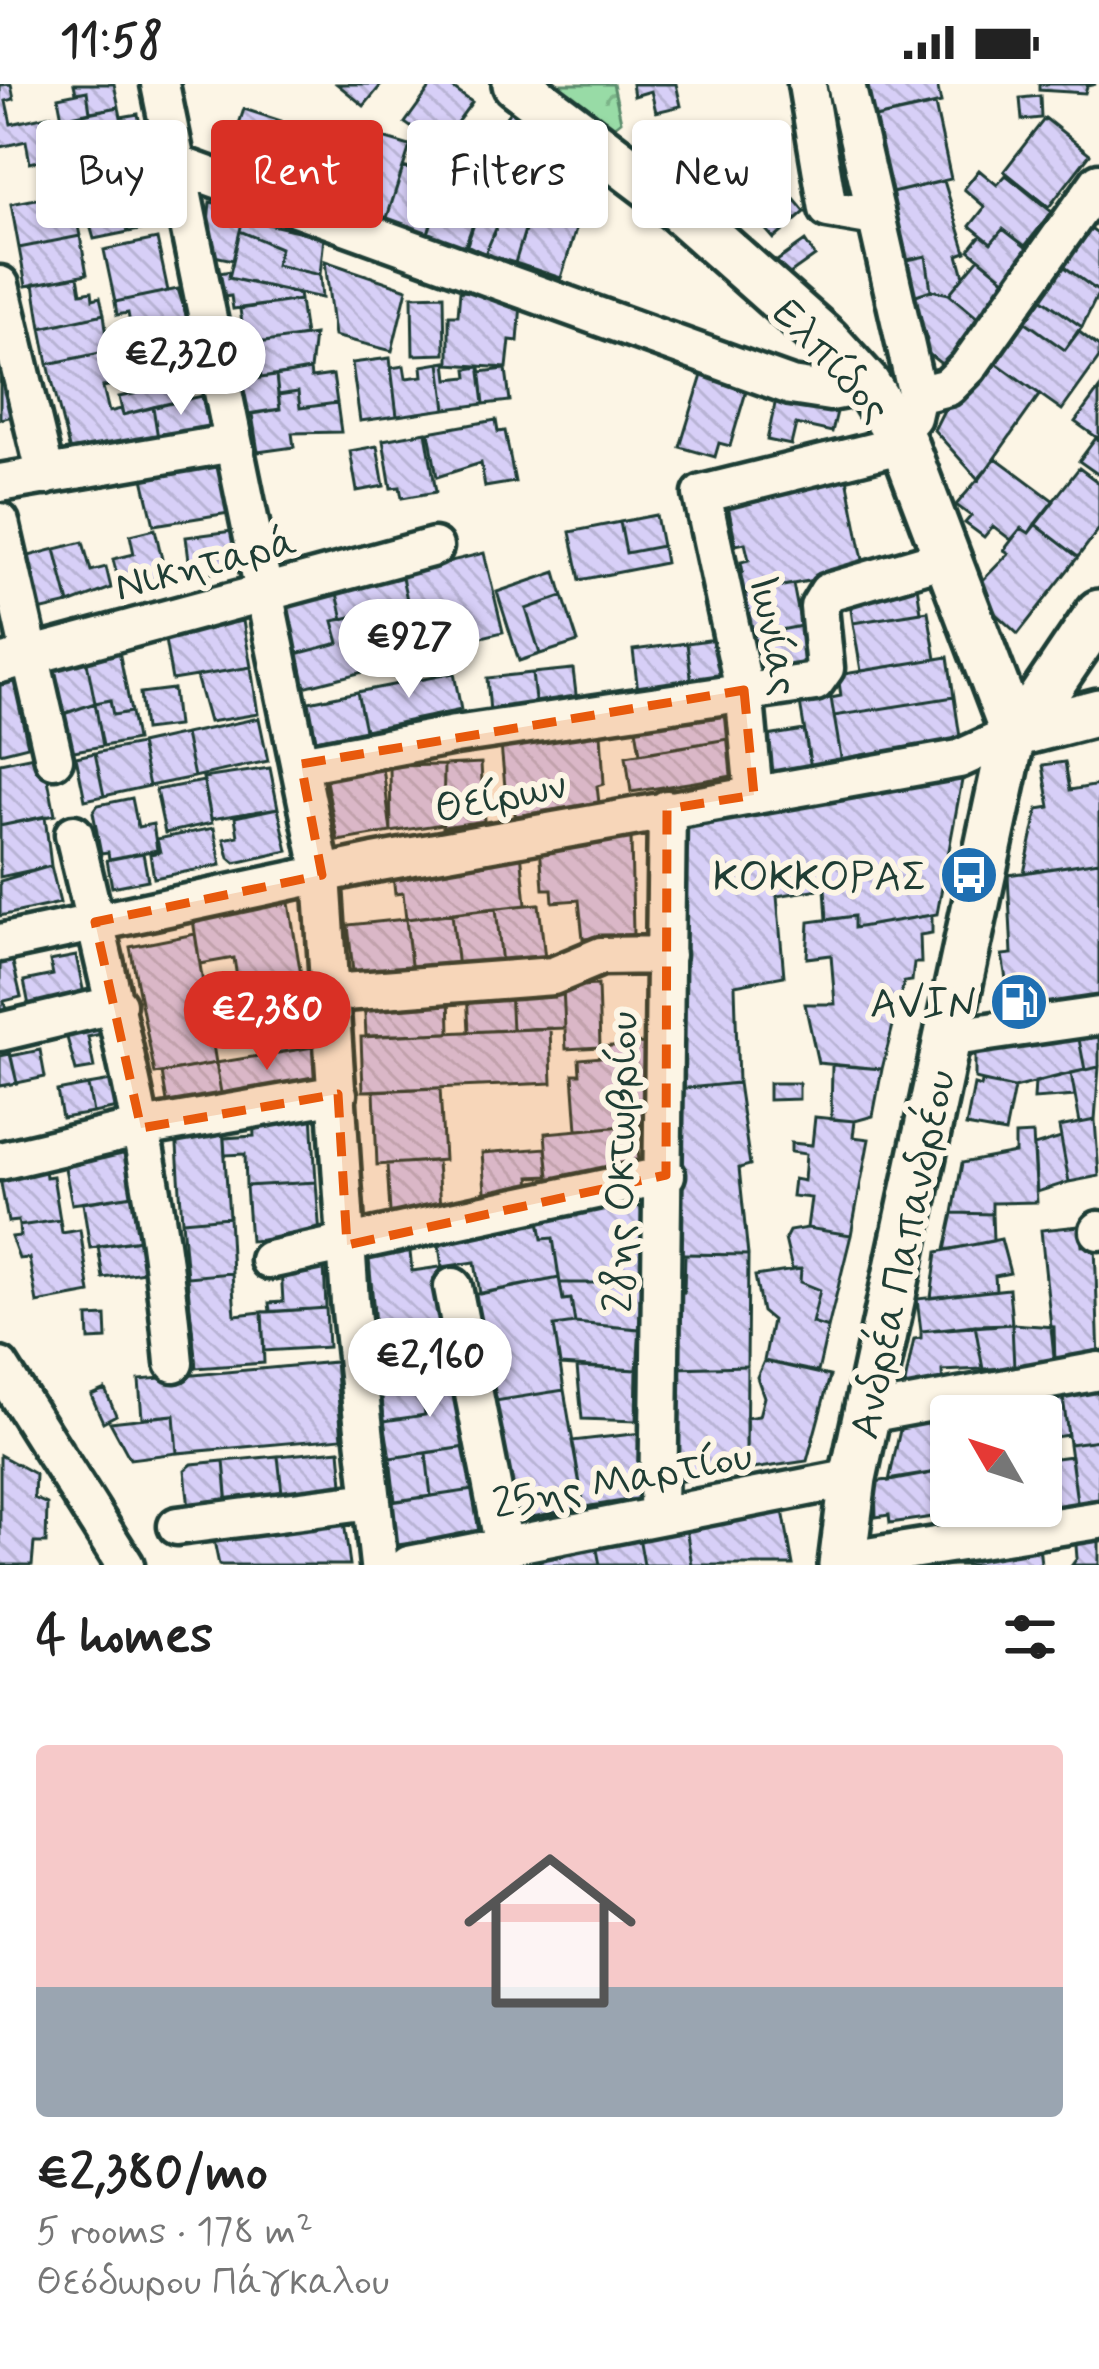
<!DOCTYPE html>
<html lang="en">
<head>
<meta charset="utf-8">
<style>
	body { margin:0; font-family:Mynerve,sans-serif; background:#f2f2f2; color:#222; height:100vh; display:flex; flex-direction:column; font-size:45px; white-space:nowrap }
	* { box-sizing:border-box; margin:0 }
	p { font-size:39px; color:#767676 }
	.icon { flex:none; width:66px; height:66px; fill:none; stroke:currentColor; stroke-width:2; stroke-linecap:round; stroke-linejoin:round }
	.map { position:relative; height:1481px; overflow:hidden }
	.panel { display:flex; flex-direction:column; background:#fff; flex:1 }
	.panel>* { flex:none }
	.banner { position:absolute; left:36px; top:36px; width:1029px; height:108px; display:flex; gap:24px }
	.needle { width:78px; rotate:309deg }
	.buttons { position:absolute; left:930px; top:1311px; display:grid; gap:24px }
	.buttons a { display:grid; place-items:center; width:132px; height:132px; border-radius:12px; background:#fff; box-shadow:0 3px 9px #0004; font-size:60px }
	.price { position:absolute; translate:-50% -102px; padding:0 27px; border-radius:42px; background:#fff; color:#222; font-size:39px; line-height:78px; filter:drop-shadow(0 3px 6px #0008) }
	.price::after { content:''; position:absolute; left:50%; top:72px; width:36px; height:27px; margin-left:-18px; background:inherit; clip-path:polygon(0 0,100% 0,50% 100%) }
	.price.on { background:#d93025; color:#fff }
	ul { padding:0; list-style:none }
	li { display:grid; align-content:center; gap:24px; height:636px; padding:0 36px }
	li+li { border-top:3px solid #e0e0e0 }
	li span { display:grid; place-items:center; height:372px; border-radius:12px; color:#555 }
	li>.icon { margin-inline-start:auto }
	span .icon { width:216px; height:216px; fill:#fffc; stroke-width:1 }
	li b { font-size:51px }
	h2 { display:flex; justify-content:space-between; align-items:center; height:144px; padding:0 36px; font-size:51px }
	.chip { padding:0 42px; border-radius:12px; background:#fff; box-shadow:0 3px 9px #0004; font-size:42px; line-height:108px }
	.chip.on { background:#d93025; color:#fff }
	.status { display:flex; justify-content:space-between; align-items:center; height:84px; padding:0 60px; background:#fff; direction:ltr }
	.status svg { height:33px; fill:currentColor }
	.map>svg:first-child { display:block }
</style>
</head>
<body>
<div class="status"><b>11:58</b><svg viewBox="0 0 49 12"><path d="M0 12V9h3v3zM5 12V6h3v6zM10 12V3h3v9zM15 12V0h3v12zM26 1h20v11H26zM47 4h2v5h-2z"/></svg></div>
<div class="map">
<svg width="1099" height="1481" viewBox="0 0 1099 1481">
	<defs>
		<pattern id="forest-crowns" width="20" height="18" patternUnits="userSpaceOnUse" patternTransform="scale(3)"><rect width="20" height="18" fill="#98dba6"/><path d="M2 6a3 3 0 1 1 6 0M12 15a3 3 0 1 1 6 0" fill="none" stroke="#7bb388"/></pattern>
		<pattern id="building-back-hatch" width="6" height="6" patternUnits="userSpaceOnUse" patternTransform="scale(3)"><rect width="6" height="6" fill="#d7cff7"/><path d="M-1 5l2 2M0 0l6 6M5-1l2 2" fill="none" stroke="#b8b3d4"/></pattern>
	</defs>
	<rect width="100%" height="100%" fill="#fcf5e5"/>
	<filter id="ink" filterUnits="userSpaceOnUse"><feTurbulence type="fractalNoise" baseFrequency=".00833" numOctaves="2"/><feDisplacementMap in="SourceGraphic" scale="24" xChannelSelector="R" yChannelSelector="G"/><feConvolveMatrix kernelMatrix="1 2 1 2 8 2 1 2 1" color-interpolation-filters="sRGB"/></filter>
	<g filter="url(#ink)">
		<path fill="url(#forest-crowns)" stroke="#5c8c6d" stroke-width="3" d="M542 0H613L621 37 607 48Z"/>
		<path fill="url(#building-back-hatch)" stroke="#1f3d34" stroke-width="3" d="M11 0 14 15 6 17 11 40 51 31 54 40 69 36 76 68 30 79 26 57 0 63V1Z
			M74 0H114L119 23 90 28 87 7 76 9Z
			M337 0H382L364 22Z
			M433 0H447L472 18 439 63 405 39Z
			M632 0H676L681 22 656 28 651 7 634 12Z
			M858 0H937L941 19 866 36Z
			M1039 0H1096L1087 2 1085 9 1039 6Z
			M87 7 90 28 62 34 58 13Z
			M1040 12 1041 34 1022 36 1020 14Z
			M935 21 951 95 883 111 866 36Z
			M119 23 121 33 138 30 146 73 83 85 79 66 88 55 83 30Z
			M244 25 281 37 260 100 223 88Z
			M511 26 543 47 526 72 494 50Z
			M1045 34 1090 70 1049 123 1004 87Z
			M477 39 494 50 469 88 452 76Z
			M331 40 349 46 345 62 371 70 352 130 307 116Z
			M283 43 288 45 286 53 295 56 298 48 326 57 307 116 264 102Z
			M494 50 526 72 503 105 472 84Z
			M376 52 410 62 385 140 352 130Z
			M547 53 575 71 555 100 528 82Z
			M743 55 758 79 746 86 755 100 733 114 709 78Z
			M575 71 612 97 585 137 579 133 571 144 553 138 539 123Z
			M522 78 555 100 543 118 510 95Z
			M158 80 169 141 128 148 117 88Z
			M403 83 445 96 427 153 385 140Z
			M979 86 997 101 1006 91 1052 128 1025 162 1003 145 991 159 970 142 985 123 964 105Z
			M117 88 128 148 94 155 77 96Z
			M445 96 469 104 466 114 481 118 464 165 433 156 428 149Z
			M779 97 805 128 774 155 748 125Z
			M944 97 966 168 958 171 964 192 949 210 931 206 926 172 898 178 883 111Z
			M485 106 501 111 497 124 504 126 485 170 467 161Z
			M71 108 80 152 19 164 11 120Z
			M501 111 533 121 515 179 485 170 504 126 497 124Z
			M210 118 245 126 233 176 205 170Z
			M245 126 257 129 254 137 324 153 320 191 276 181 280 164 240 147Z
			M553 138 576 145 561 194 515 179 527 139 550 146Z
			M1085 141 1099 151V208L1058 178Z
			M1003 145 1032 168 1008 198 969 166 981 151 991 159Z
			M240 147 280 164 276 181 320 191 322 214 229 194Z
			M80 152 87 190 26 202 19 164Z
			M157 155 168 207 115 218 104 166Z
			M805 157 815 172 787 192 777 177Z
			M926 172 931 206 907 214 898 178Z
			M979 174 1016 204 986 241 949 210Z
			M325 177 407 205 392 267 334 252Z
			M1058 178 1099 208 1082 243 1037 211Z
			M230 187 229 194 299 210 300 216 233 225 231 212 217 214 214 190Z
			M78 192 81 209 92 207 93 215 100 213 104 230 41 244 34 200Z
			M178 205 196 262 165 268 163 260 135 266 128 229 117 231 115 218Z
			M931 206 949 210 986 241 953 289 921 264 927 256 918 229 911 230 907 214Z
			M460 207 501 210V218L521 220 518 257 510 256 507 284 449 280V231H458Z
			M444 211 445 270 413 271 412 212Z
			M1037 211 1082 243 1065 266 1016 231Z
			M300 216 305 252 245 261 240 225Z
			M104 230 109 267 48 280 41 244Z
			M1016 231 1065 266 1078 247 1099 263V274L1062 326 989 274Z
			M314 251 310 286 261 294 256 259Z
			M0 260 26 329 0 335Z
			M114 266 121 299 103 303 109 328 121 325 123 331 153 323 158 354 70 368 48 280Z
			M171 269 181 317 123 331 119 313 138 309 131 277Z
			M390 274 397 332 360 337 352 279Z
			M989 274 1040 310 979 396 934 346 952 310Z
			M446 278 448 295 468 293 467 285 480 283 484 320 446 325 440 279Z
			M440 279 446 325 397 332 391 284 404 282 406 294 423 292 422 282Z
			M506 285 510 317 484 320 480 288Z
			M310 286 311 294 333 291 337 319 300 324 298 308 278 311 276 292Z
			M703 288 748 301 730 362 719 359 715 373 680 363Z
			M276 292 280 325 247 330 246 324 241 325 237 297Z
			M1099 305V355L1075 338Z
			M298 308 300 324 337 319 341 348 292 349 294 363 258 368 252 330 280 325 278 311Z
			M777 311 838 324 832 348 796 340 791 361 767 356Z
			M202 312 209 345 158 354 153 323Z
			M496 336 498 348 505 347 515 398 485 403 481 379 437 393 429 348Z
			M426 348 436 408 402 414 400 403 391 404 383 356Z
			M1096 354 1099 357V391L1079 377Z
			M377 362 384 402 357 407 350 367Z
			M220 373 229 429 154 441 141 386Z
			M996 374 1054 417 1029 449 1021 444 1011 456 993 442 984 453 965 439 971 432 956 421Z
			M1079 384 1099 399V445L1078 473 1035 440Z
			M847 394 865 486 742 510 737 489 743 488 741 478 749 476 745 459 736 461 727 417Z
			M656 431 662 462 626 469 620 438Z
			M620 438 626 469 662 462 665 479 580 496 570 448Z
			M1035 440 1078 473 1018 550 987 522 980 510 983 496 1009 469 1004 466 1021 444 1029 449Z
			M155 445 167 497 121 508 113 475 134 470 130 451Z
			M233 447 238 485 191 492 186 453Z
			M83 458 91 487 106 483 111 504 69 520 55 465Z
			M55 465 69 520 39 527 25 473Z
			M484 469 503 548 433 565 429 548 415 551 401 489Z
			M556 488 563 512 526 525 540 570 519 577 497 508Z
			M401 489 415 551 402 554 408 577 383 583 373 542 362 544 359 531 343 535 336 505Z
			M916 495 921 528 853 539 848 506Z
			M793 500 801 542 750 552 742 510Z
			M336 505 343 535 333 537 339 559 296 570 283 518Z
			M563 512 578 558 540 570 526 525Z
			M928 527 936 575 861 587 853 539Z
			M359 531 362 544 373 542 383 583 304 603 296 570 339 559 333 537Z
			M243 537 251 583 172 596 164 550Z
			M801 542 810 587 758 597 750 552Z
			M723 554 729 595 692 601 687 559Z
			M687 559 692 601 638 608 633 566Z
			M119 567 131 628 113 631 110 616 95 619 86 573Z
			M86 573 95 619 51 634 42 581Z
			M948 573 954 613 834 632 831 614 841 612 838 591Z
			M251 583 258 630 209 638 196 592Z
			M573 585 578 627 537 634 532 589Z
			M454 589 461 626 365 646 357 608Z
			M532 589 537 634 491 639 487 594Z
			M13 594 28 662 0 669V597Z
			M173 605 177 642 144 646 140 609Z
			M357 608 365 646 316 656 309 618Z
			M954 613 961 660 842 679 834 632Z
			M831 614 842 679 811 684 800 619Z
			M727 615 734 654 640 670 634 631Z
			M110 616 113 631 131 628 136 656 103 662 95 619Z
			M95 619 103 662 62 669 55 633Z
			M259 634 268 677 194 693 185 650Z
			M583 644 584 651 601 649 604 700 597 702 599 719 515 732V725L507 724 501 661Z
			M804 646 811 684 761 692 755 654Z
			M185 650 194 693 149 702 140 660Z
			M734 654 739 691 631 708 626 672Z
			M140 660 149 702 104 712 95 669Z
			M95 669 104 712 85 716 76 673Z
			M43 670 55 731 0 742V679Z
			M382 675 391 748 338 757 324 687Z
			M1065 678 1070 706 1099 701V777L1024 789 1038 725 1050 723 1043 681Z
			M481 679 484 737 443 743 444 681Z
			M444 681 443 740 391 748 390 682Z
			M270 684 278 724 211 735 203 694Z
			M963 691 937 830 854 844V832L827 836 825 804 777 812 784 892 735 901 738 999 678 1005 681 729Z
			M204 697 212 739 165 749 156 706Z
			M132 714 138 743 153 740 157 766 109 775 108 768 101 769 93 728 98 721Z
			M278 724 288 767 235 779 229 774 224 755 238 752 235 733Z
			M45 732 51 782 0 793V742Z
			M214 744 221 781 154 794 150 770 160 768 157 755Z
			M631 751 633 851 583 855 579 816 553 818 552 805H543L540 760Z
			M521 767 526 821 406 835 403 809 395 810 392 782Z
			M143 769 148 796 112 803 107 776Z
			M1099 777V918L1012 932 1002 871 1012 870 1008 791Z
			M51 782 60 819 0 832V797Z
			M288 813 313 963 261 972 257 944H262L260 931 267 930 264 910 240 914 234 874 200 880 192 830Z
			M539 820 545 875 502 880 496 824Z
			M496 824 502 880 458 885 452 829Z
			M452 829 458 885 412 890 406 835Z
			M932 831V849L920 851 921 879H914L912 897 904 898 882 985 818 979 805 920H835L831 871 807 874 809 838 854 832V844Z
			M406 835 412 890 354 897 348 841Z
			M195 850 216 979 155 990 130 863Z
			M10 866 21 913 4 917 6 926 0 928V869Z
			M76 872 87 924 32 936 24 897 53 891 50 877Z
			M598 901 600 963 566 965 563 903Z
			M563 903 565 944 512 946 510 905Z
			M510 905 512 946 469 948 467 907Z
			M449 908 450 949 366 952 364 911Z
			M101 927 105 949 88 953 94 984 76 987 62 935Z
			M550 944 552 999 363 1007 361 953Z
			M1099 946V983L1085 986 1078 950Z
			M1078 950 1085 986 1014 1004 975 995V955Z
			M645 959 650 1040 577 1046 573 990H580L579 975 602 973 600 963Z
			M313 963 319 998 222 1015 216 979Z
			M40 966 45 993 17 999 11 972Z
			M10 970 17 999 0 1002V972Z
			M216 979 222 1015 168 1024 162 989Z
			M832 981 882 985 873 1032 855 1037 831 1035Z
			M1099 983 1095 1036 1080 1039 1071 989Z
			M1071 989 1075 1012 1034 1015 1035 998Z
			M117 996 122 1023 93 1029 88 1001Z
			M982 998 1014 1004 1005 1049 966 1042 974 1001 981 1003Z
			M738 999 750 1081 739 1084 748 1171 677 1170 678 1005Z
			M769 999H799V1015L769 1016Z
			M88 1001 93 1029 62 1034 57 1007Z
			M440 1004 444 1076 377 1081 374 1007Z
			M312 1029 316 1098 246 1102 245 1070 225 1071 224 1054 254 1052 253 1033Z
			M815 1033 855 1037 853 1053 869 1055 851 1151 807 1144 811 1114 792 1112 794 1095 804 1097 806 1070 791 1068V1059L812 1061Z
			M1095 1036 1099 1092 1069 1098 1059 1043Z
			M636 1041 640 1090 549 1098 545 1049Z
			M223 1044 229 1133 182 1137 176 1047Z
			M1033 1050 1037 1118 992 1119V1130L953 1129 962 1079 1015 1069V1051Z
			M1061 1054 1069 1098 1037 1108 1034 1062Z
			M133 1062 140 1110 72 1120 63 1074Z
			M546 1064 549 1092 530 1093 531 1102 517 1104 519 1116 486 1119 482 1069Z
			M437 1077 441 1141 391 1144 387 1080Z
			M45 1086 46 1093 53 1092 60 1136 19 1142 18 1137 8 1138 0 1094Z
			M316 1098 320 1152 250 1157 246 1102Z
			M140 1110 147 1155 90 1164 83 1119Z
			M578 1119 648 1123 643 1199H560L553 1154 542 1155 538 1130 577 1132Z
			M953 1129 992 1130 993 1157 945 1166Z
			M538 1130 542 1155 553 1154 559 1194 480 1210 475 1178 442 1183 437 1146Z
			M229 1133 232 1189 187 1193 182 1137Z
			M60 1136 62 1149 80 1146 90 1209 37 1219 29 1174 19 1175 11 1153 20 1152 19 1142Z
			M1080 1142 1082 1162 1095 1161 1099 1276 1055 1282 1041 1146Z
			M807 1144 851 1151 828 1244 812 1239 820 1206 800 1198 801 1185H792L785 1155 789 1147Z
			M147 1155 151 1187 103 1194 98 1162Z
			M1001 1155 1010 1189 995 1192 996 1206 931 1214 937 1168Z
			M409 1159 412 1187 440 1183 452 1263 378 1272 368 1165Z
			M685 1170 748 1171 747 1282 672 1284 673 1207 684 1208Z
			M324 1181 326 1224 270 1228 269 1219 283 1218 281 1183Z
			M801 1185 800 1198 820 1206 812 1239 828 1244 818 1288 764 1277 772 1236 762 1228 755 1192Z
			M232 1189 235 1231 262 1228 264 1279 196 1284 187 1193Z
			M559 1194 563 1216 571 1215 575 1239 554 1242 564 1306 483 1319 466 1212Z
			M560 1199H643L640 1245 575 1239 571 1215 563 1216Z
			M1009 1205 1012 1240 921 1247 917 1215Z
			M326 1224 328 1263 264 1267 262 1228Z
			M106 1232 107 1255 89 1256 88 1233Z
			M575 1239 640 1245 637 1286 560 1281 554 1242Z
			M1012 1240 1054 1243 1055 1282 1014 1284Z
			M1012 1240 1014 1284 983 1285 975 1241Z
			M975 1241 983 1285 942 1287 943 1307 903 1309 914 1255 921 1254V1247Z
			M452 1263 455 1286 420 1291 425 1331 384 1337 378 1272Z
			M764 1277 830 1292 807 1377 746 1386V1334L759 1332 764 1313 757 1293Z
			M335 1278 342 1354 177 1369 174 1331 142 1334 139 1296Z
			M747 1282 746 1386 671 1399 675 1284Z
			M577 1283 637 1286 636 1337 582 1335Z
			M455 1286 465 1363 390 1374 384 1337 425 1331 420 1291Z
			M1099 1299V1356L1069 1360 1062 1306Z
			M105 1305 116 1331 103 1338 91 1311Z
			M564 1306 584 1423 506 1438 483 1319Z
			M1062 1306 1068 1351 1041 1355V1332H1030L1027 1311Z
			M1027 1311 1030 1332H984L982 1318Z
			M982 1318 984 1332H951L948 1386 933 1325Z
			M933 1325 948 1386 889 1397 903 1332Z
			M174 1331 177 1369 130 1375 110 1338Z
			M642 1349 649 1413 584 1423 572 1357Z
			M1099 1356V1422L1078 1425 1069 1360Z
			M474 1362 481 1405 431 1412 426 1369Z
			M340 1366 344 1412 283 1418 278 1372Z
			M426 1369 431 1412 395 1417 390 1374Z
			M0 1371 35 1390 34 1414 47 1420 46 1459H34L32 1481H0Z
			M278 1372 283 1418 228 1424 224 1377Z
			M1071 1372 1078 1425 1032 1431 1030 1422H1041V1376Z
			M224 1377 229 1431 189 1425 185 1386 192 1380Z
			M948 1386 951 1422 997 1424 890 1439 889 1431 876 1433 875 1398Z
			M473 1406 479 1449 391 1462 385 1419Z
			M782 1421 793 1481H692L685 1438Z
			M343 1431 350 1481H219L212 1447Z
			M685 1438 692 1481H644L638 1447Z
			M638 1447 644 1481H600L595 1455Z
			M1099 1447V1481H1072L1077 1474 1075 1449Z
			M595 1455 600 1481H540L537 1466Z
			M1039 1460 1041 1481H875Z"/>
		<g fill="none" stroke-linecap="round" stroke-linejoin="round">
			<g stroke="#1f3d34" stroke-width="45">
				<path id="minor" d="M160 0 322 791 350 1218 379 1481
					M807 0 828 125 875 133
					M846 0 917 311 912 333 899 348
					M176 80 791 302 830 308 867 301
					M0 201 46 392
					M917 311 948 303 968 283 1099 98
					M0 399 233 359
					M0 438 54 675
					M0 580 434 463
					M301 680 455 651 815 598 825 584 819 523 828 508 948 473
					M754 711 744 606 702 410 904 360
					M74 750C116 925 159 1099 174 1279
					M0 859 374 779 959 675 1014 650
					M331 909 553 892 601 872 666 871
					M0 948 117 920
					M947 954 1099 932
					M0 1077 141 1044 338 1010
					M1099 1146V1147
					M269 1176 666 1091
					M453 1203 504 1463
					M0 1283 125 1481
					M867 1330 1099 1287
					M658 1432 667 725
					M177 1442 371 1417
					M842 1477 1099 1436
					M409 1481 853 1394"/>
			</g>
			<g stroke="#1f3d34" stroke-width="54">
				<path id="major" d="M516 0 659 108 826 256 867 301 904 360 1014 650
					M1014 650 1099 628
					M842 1481 853 1394 1010 661 1099 529"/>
			</g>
			<use href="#minor" stroke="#fcf5e5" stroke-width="36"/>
			<use href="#major" stroke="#fcf5e5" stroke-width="45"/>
		</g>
	</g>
	<path fill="#e8590c" fill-opacity="0.2" stroke="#e8590c" stroke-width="9" stroke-dasharray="24 15" stroke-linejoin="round" d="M744 606 754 711 667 725 666 1091 347 1161 338 1010 141 1044 95 838 322 791 301 680Z"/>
	<defs>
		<g id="bus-disc" transform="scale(3)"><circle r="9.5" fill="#1f6fb2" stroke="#fcf5e5"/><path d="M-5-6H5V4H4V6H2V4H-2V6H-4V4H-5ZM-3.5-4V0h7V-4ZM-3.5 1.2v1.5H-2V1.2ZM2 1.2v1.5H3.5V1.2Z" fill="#fff"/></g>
		<g id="fuel-disc" transform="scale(3)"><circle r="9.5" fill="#1f6fb2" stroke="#fcf5e5"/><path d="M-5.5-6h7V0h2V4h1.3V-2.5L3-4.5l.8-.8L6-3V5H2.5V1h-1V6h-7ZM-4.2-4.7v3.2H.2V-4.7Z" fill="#fff"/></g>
	</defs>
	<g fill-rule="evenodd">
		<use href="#bus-disc" x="969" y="791"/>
		<use href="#fuel-disc" x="1019" y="918"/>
	</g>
	<g text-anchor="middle" stroke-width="12" stroke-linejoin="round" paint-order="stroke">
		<g font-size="42" fill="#1f3d34" stroke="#fcf5e5">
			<text transform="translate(833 275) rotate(47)" y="15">Ελπίδος</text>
			<text transform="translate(205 478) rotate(-15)" y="15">Νικηταρά</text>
			<text transform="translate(776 551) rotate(79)" y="15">Ιωνίας</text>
			<text transform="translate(500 711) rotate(-11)" y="15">Θείρων</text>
			<text transform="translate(619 1078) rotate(-89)" y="15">28ης Οκτωβρίου</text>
			<text transform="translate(901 1170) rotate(-78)" y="15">Ανδρέα Παπανδρέου</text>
			<text transform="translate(622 1394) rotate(-11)" y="15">25ης Μαρτίου</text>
		</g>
		<g font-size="42" fill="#1f3d34" stroke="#fcf5e5" text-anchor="end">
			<text x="927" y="806">ΚΟΚΚΟΡΑΣ</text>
			<text x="977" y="933">AVIN</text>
		</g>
	</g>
</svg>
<div class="buttons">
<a><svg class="needle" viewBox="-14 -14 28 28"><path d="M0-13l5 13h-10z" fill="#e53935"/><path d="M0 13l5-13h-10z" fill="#767676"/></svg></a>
</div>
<b class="price" style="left:181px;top:334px">€2,320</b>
<b class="price" style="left:409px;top:617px">€927</b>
<b class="price on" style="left:267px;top:989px">€2,380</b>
<b class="price" style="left:430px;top:1336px">€2,160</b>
<div class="banner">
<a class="chip">Buy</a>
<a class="chip on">Rent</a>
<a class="chip">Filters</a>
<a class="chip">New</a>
</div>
</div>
<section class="panel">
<h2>4 homes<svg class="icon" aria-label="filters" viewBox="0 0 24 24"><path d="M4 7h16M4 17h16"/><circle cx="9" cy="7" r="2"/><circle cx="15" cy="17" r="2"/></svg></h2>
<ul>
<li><span style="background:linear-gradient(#f6c9c9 65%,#9aa5b1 0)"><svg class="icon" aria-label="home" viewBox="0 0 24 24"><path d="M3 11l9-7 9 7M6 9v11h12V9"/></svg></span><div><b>€2,380/mo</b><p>5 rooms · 178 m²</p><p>Θεόδωρου Πάγκαλου</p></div></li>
</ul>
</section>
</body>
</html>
